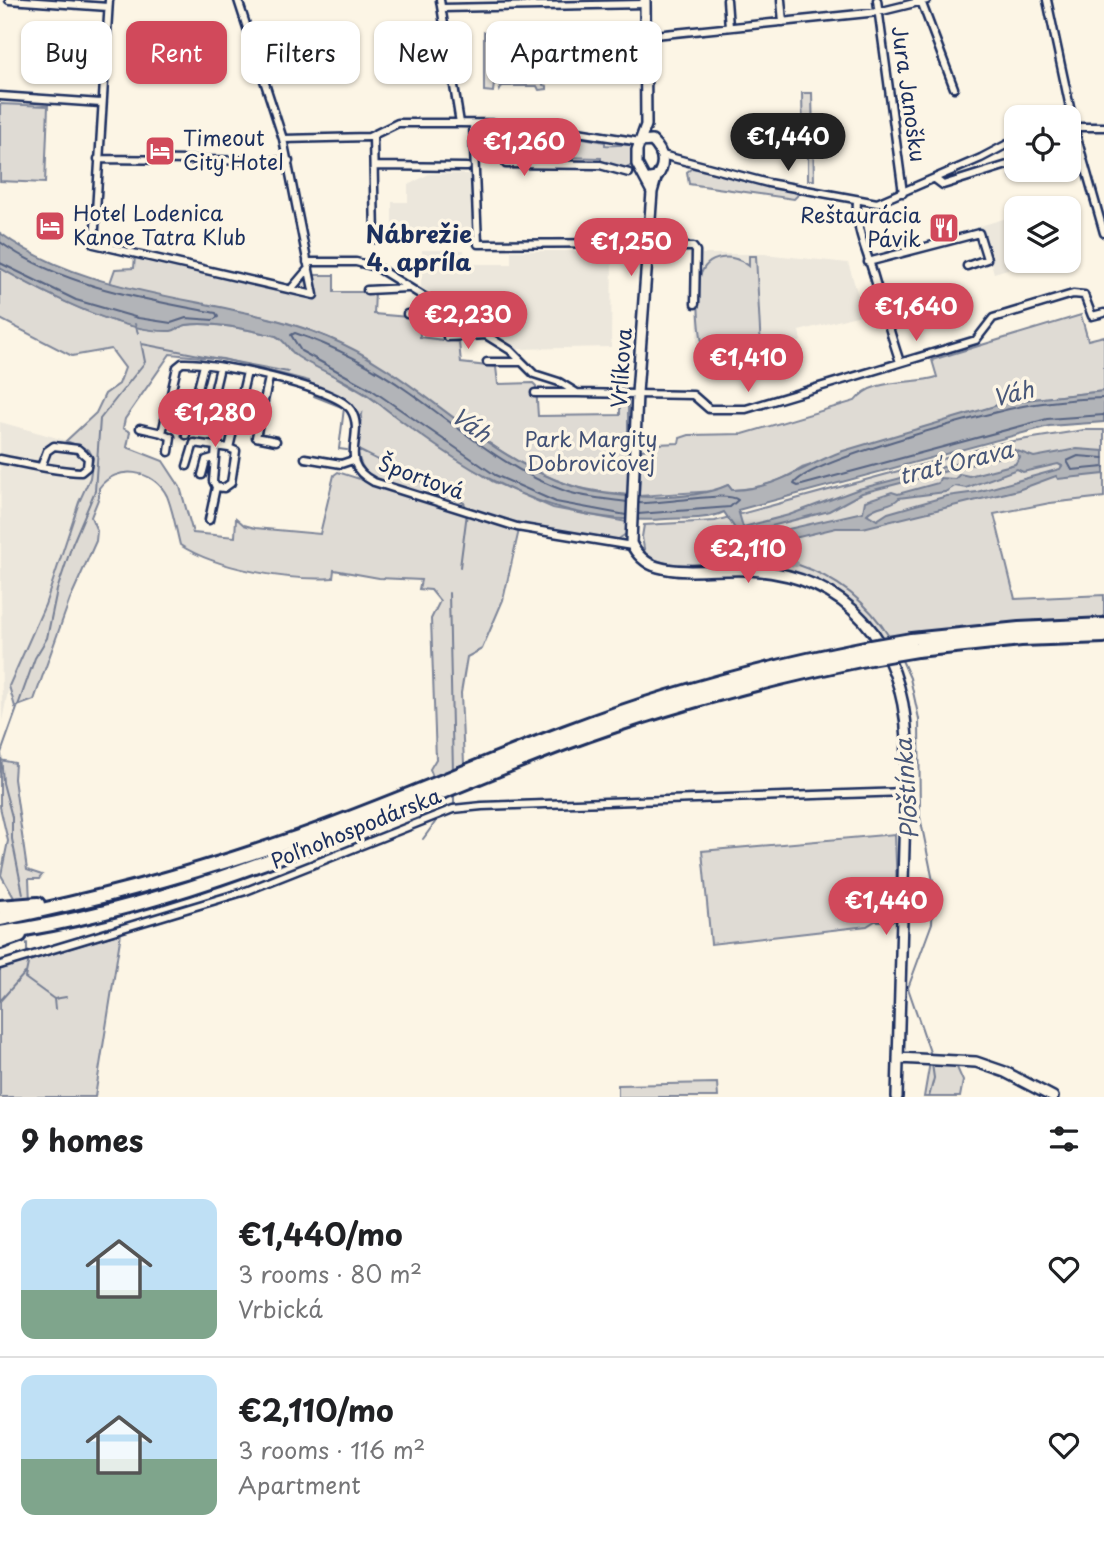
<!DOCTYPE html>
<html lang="en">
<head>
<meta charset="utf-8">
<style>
	body { margin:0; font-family:"Playpen Sans",sans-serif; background:#f2f2f2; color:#202124; height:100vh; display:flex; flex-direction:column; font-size:26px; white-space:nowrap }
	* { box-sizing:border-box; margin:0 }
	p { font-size:23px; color:#757577 }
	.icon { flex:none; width:38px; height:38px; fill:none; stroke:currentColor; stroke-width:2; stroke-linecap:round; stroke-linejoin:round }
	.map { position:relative; height:1097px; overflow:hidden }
	.side { display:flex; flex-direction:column; background:#fff; flex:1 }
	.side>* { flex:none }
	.banner { position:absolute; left:21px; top:21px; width:700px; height:63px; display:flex; gap:14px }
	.fabs { position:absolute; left:1004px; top:105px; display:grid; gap:14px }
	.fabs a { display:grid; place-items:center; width:77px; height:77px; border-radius:14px; background:#fff; box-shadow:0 2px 5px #0004; font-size:35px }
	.price { position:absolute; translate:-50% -60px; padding:0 16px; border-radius:24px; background:#d1495b; color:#fff; font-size:23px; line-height:46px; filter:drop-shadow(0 2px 4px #0008) }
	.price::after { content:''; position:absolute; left:50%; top:42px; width:21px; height:16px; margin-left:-10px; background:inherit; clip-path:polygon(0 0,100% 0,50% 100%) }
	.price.selected { background:#222; color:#fff }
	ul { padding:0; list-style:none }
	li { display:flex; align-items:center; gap:21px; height:175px; padding:0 21px }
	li+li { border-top:2px solid #e0e0e0 }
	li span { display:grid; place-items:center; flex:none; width:196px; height:140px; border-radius:14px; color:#555 }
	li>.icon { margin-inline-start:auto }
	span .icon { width:84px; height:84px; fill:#fffc; stroke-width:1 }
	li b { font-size:30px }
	h2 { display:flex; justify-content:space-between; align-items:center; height:84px; padding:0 21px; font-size:30px }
	.tag { padding:0 24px; border-radius:14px; background:#fff; box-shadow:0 2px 5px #0004; font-size:24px; line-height:63px }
	.tag.selected { background:#d1495b; color:#fff }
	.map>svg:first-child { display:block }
</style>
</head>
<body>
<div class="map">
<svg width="1104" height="1097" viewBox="0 0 1104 1097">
	<rect width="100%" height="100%" fill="#fcf5e5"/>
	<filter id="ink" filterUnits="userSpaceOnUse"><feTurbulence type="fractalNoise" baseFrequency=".0143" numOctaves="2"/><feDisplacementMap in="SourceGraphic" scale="14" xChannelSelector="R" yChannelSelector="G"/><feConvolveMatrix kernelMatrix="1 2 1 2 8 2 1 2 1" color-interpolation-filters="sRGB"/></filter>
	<g filter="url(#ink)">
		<path fill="#ece7dc" d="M429 174H471L474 239 392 240V202H408V185Z
			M1017 215V261H1034L994 273 980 226Z
			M422 250H464L465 264H511V251H612L611 347 518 349 421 288Z
			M697 254H764L848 263 864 314 799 331 801 341 790 346 791 350 774 355 773 351 765 353 769 369 704 364 697 356Z
			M0 422 79 444 89 450 93 458 90 478 79 502 45 605 9 686 2 721Z"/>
		<path fill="#dfdbd4" stroke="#7d8599" stroke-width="2" d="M546 31 547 50 542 51 543 85 547 86V89L539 90 537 86H502L500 90 499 84H494L493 92 484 91V32Z
			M802 93H812L814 180H808V141L803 140Z
			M0 104 48 106 45 183 0 181Z
			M516 128V133L577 141 578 137 605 142V145C616 146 625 143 634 146L633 164 627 168 601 164V158L519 156 513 160 509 133Z
			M692 168 795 191 798 195 794 199 689 184 687 172Z
			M135 256 292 291 313 275H334V292H375L374 314 419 318 420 337 459 342 461 363 496 367 498 384 533 383 536 386 538 416 620 415V395L628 397V495C609 492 589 492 570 485 481 455 416 377 331 339 260 307 183 307 110 283L115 269 134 268Z
			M749 256H756L762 367H756L754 353C741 367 712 371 704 348 699 337 696 289 700 277 706 254 734 253 749 266Z
			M0 268C43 293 121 333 171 330 176 330 180 326 186 325 212 321 250 330 276 336L284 340 290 350 368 396 492 481 553 508 627 522 626 534 617 540 519 525 377 481C351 465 357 440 362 414L354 421 339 401 307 388 309 381 223 359 170 354 125 419 123 428 130 432 127 447 163 461 180 487 193 533 235 537 236 518 244 525 255 528 320 534 334 475 338 472 519 530 503 600 482 649 467 657 461 693 464 764 433 777 430 769 436 759 431 619 440 601 431 590 419 589 421 580 379 578 334 570 333 578C289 581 217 569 180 545 176 529 173 511 167 496 154 469 116 464 99 488V497L91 517 97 531 96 541 70 599 34 700 15 707 9 686 45 605 79 502 90 478 93 458 89 450 66 441 96 413 105 394 119 384 125 368 111 349 72 356 0 319Z
			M1081 315 1088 340 1104 336V391L1008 402 802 468C779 482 760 489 732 490L728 485 715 491 639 496 641 450 657 448V444L679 443 680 438 689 435 743 434 855 401C872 377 913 385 937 377L932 360Z
			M1084 430H1104V497L1050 503 994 514 1015 599 1104 595V618L1041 620 882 638C843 580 779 565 712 564 689 564 665 568 645 554L642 537 644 525 715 521 1001 443Z
			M0 760 15 763 14 779 27 870 42 875 39 879H29L30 902 17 903 1 875 8 841 0 807Z
			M895 834 898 921H875L867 926 711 944 702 851Z
			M121 933 95 1097H0V969Z
			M930 1062 955 1063 963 1081 960 1097H924Z
			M717 1083 718 1097H618V1085Z"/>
		<path fill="#b2b4b8" stroke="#767f94" stroke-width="2" fill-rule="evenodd" d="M0 233C95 302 221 294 327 337 416 373 480 456 572 486 614 499 687 503 728 485L732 490C777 489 802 466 843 451L1008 402 1104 391V422L1049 426 738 510 743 527 789 515 859 489 1012 449 1034 457 1077 449 1104 451V474L1058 479 1056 476 1018 490 863 528H836L782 541 751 537 750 540 760 549 754 550 744 542 724 512C708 520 683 518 666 519 547 528 458 466 369 396 348 380 320 371 298 357 289 351 286 341 276 336 250 330 212 321 186 325 180 326 176 330 171 331 120 333 44 293 0 268ZM1016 453 1020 457 1015 464 969 476 960 474 955 479 940 478 938 483 898 494 892 492 865 501 863 512 771 533 756 530 829 511 862 493ZM1058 464 1062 466 1060 469 977 492 947 496 888 513 877 520 867 514C876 504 892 507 899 498L945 492 955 486 966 488 1017 469 1023 472Z"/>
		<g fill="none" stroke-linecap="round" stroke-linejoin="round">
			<path stroke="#576482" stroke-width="2" d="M0 242C61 286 143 299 216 313L218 317 213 320 186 318 171 323 138 318 76 300 0 263
				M1104 398C1073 399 1039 402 1009 409 976 417 806 462 794 484L798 486 1047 419 1104 415
				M1104 458 1078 456 1067 461 1072 470 1104 467
				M638 514 730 507 738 500C726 490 661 505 639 503
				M626 515 556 502 495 475 372 390 301 351 291 335 295 333C336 347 374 367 409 392 460 428 508 472 568 492 587 498 607 499 627 502"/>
			<path stroke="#767f94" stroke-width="2" d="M135 324 138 333
				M142 344 288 372
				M314 396 344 408 339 449 347 450
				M360 451 464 503 466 507
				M796 564C835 577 868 602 890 638
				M460 567 467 513
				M449 593 453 772
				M901 658 910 678 919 719 920 817 934 886 932 923 908 988 931 1055
				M454 804V795
				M423 839 439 817 454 812
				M23 894 12 839V817L3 783 1 753 35 658 47 638 57 590 72 545 95 491 100 419 145 362 141 342
				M27 943V951
				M29 959 25 978 54 999 55 1009
				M54 999 66 997
				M0 1001 25 973
				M929 1097 934 1078 932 1064"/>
			<path stroke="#b2b4b8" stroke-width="6" d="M751 544 774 559 796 564"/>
			<g stroke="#1b2f5e" stroke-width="11">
				<path id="street" d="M9 0 108 7
					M109 0 94 244 314 295 283 139 238 0
					M440 0 460 123
					M727 0 729 27
					M781 0 783 22
					M877 0 903 193
					M1047 0 1075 131 1104 233
					M921 1 954 88
					M442 8 645 4
					M594 36H645L878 12 927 0
					M0 96 101 103
					M473 124 478 244 644 243 652 247H693L696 251 695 304
					M505 124 506 164 600 165 629 173
					M1069 127H1104
					M373 136 375 239
					M283 139 369 137 398 123H460L528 124 640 142
					M662 155 768 183 877 203 981 158 1017 139
					M98 159 289 161
					M1069 159 1082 155
					M375 166 467 167
					M1015 175 1033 170
					M935 179 943 185 1017 162
					M857 201C855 228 866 249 873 273 882 303 890 333 900 362
					M307 262H356L376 267 510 350 534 374 559 382 577 393 693 395 709 409H746L976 340 993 318 1073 294 1084 295 1092 316 1104 313
					M868 262 979 233 987 259 967 266
					M292 288 309 268
					M367 290 407 288
					M407 314 451 313
					M447 337 487 335
					M487 362H521
					M269 378 256 437 276 441
					M535 393H575
					M206 426 220 367
					M140 428 162 433 177 367 182 363C211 361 337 387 351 410 367 436 335 462 374 482L517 527 632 546
					M162 433 171 437 169 452
					M186 435 204 365
					M216 446 213 481 216 487
					M305 458 341 464 353 460
					M0 459C27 464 54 471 81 472L87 467 88 458 78 449 54 446 47 451 41 467
					M187 466 194 443 229 448
					M202 475 206 460 213 458
					M209 520 216 487 224 488 231 483 236 451 229 448 247 372
					M0 965 246 891 453 809 482 806 906 792"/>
			</g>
			<g stroke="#1b2f5e" stroke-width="14">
				<path id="secondary" d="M645 0 646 125 637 150V164L652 192
					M640 142 652 141C664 152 666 165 656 178L650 179
					M656 178 652 192 637 393 631 543C636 554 646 564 658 567 686 575 720 568 749 570 849 576 902 643 907 739L897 1097
					M898 1058 976 1062 1005 1072 1053 1097"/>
			</g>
			<g stroke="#1b2f5e" stroke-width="18">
				<path id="highway" d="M911 640 1019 629 1104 625
					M917 650 1021 639 1104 636
					M0 907 38 904
					M0 919C99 899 195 873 290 840 383 808 473 767 566 732 663 695 763 668 865 648
					M0 933C197 905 381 813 565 743 665 706 766 679 870 658
					M0 942 20 935"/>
			</g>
			<use href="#street" stroke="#fcf5e5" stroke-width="6"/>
			<use href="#secondary" stroke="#fcf5e5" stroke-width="9"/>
			<use href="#highway" stroke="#fcf5e5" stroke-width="12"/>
			<g stroke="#1b2f5e" stroke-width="18" stroke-linecap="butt">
				<path id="highway-bridge" d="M865 648 911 640
					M870 658 917 650"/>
			</g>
			<use href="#highway-bridge" stroke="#fcf5e5" stroke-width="12"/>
		</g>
	</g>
	<defs>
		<g id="hotel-square" transform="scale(1.575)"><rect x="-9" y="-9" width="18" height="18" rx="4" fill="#d1495b" stroke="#fcf5e5"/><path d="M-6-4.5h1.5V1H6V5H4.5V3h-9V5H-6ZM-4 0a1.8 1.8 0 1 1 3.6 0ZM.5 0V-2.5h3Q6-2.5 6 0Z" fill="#fff"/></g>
		<g id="restaurant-square" transform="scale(1.575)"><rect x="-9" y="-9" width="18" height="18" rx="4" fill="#d1495b" stroke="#fcf5e5"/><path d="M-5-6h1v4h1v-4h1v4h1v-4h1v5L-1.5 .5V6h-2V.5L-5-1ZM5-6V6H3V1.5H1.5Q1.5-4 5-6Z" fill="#fff"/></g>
	</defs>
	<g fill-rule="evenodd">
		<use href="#hotel-square" x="160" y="151"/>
		<use href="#hotel-square" x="50" y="226"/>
		<use href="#restaurant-square" x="944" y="228"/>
	</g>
	<g text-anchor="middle" stroke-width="7" stroke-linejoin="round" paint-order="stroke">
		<g font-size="21" fill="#1b2f5e" stroke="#fcf5e5">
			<text transform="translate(908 94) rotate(82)" y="7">Jura Janošku</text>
			<text transform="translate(622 368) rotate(-86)" y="7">Vrlíkova</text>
			<text transform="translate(421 478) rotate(20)" y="7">Športová</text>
			<text transform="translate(356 829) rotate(-22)" y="7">Poľnohospodárska</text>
		</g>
		<g font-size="21" fill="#1b2f5e" stroke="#fcf5e5" text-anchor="start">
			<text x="183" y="146">Timeout<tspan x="183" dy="24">City Hotel</tspan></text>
			<text x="73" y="221">Hotel Lodenica<tspan x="73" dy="24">Kanoe Tatra Klub</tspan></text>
			<text x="921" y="223" text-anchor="end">Reštaurácia<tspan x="921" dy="24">Pávik</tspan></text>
		</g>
		<g font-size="21" fill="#425176" stroke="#fcf5e5">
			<text x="591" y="447">Park Margity<tspan x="591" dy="24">Dobrovičovej</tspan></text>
		</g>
		<g font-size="23" font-style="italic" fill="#485779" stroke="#fcf5e5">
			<text transform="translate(1013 394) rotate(-14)" y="8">Váh</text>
			<text transform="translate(471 425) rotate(35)" y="8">Váh</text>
			<text transform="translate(956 463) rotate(-14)" y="8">trať Orava</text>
			<text transform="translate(907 789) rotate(-94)" y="8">Ploštínka</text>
		</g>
		<g font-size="24" font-weight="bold" fill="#1b2f5e" stroke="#fcf5e5">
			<text x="419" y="243">Nábrežie<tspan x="419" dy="28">4. apríla</tspan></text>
		</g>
	</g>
</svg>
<div class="fabs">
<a><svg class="icon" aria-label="locate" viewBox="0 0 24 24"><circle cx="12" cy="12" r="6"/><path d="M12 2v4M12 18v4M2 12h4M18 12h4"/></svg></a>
<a><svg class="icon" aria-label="layers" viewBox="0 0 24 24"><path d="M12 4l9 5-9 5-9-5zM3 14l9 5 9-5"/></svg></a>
</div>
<b class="price selected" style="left:788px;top:173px">€1,440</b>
<b class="price" style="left:524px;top:178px">€1,260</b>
<b class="price" style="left:631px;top:278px">€1,250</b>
<b class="price" style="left:916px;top:343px">€1,640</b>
<b class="price" style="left:468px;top:351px">€2,230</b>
<b class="price" style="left:748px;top:394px">€1,410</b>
<b class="price" style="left:215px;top:449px">€1,280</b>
<b class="price" style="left:748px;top:585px">€2,110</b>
<b class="price" style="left:886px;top:937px">€1,440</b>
<div class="banner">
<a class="tag">Buy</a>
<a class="tag selected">Rent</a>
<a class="tag">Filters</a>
<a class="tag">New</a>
<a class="tag">Apartment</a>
</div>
</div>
<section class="side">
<h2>9 homes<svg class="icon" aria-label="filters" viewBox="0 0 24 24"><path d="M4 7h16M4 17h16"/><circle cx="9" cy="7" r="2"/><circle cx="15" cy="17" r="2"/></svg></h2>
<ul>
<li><span style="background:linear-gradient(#bfe0f5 65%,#7fa58c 0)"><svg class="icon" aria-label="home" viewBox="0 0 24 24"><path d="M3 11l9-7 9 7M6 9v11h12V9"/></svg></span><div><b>€1,440/mo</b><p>3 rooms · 80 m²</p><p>Vrbická</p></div><svg class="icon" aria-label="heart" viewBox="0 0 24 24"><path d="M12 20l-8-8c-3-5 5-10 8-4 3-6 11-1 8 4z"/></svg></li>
<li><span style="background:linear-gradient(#bfe0f5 60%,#7fa58c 0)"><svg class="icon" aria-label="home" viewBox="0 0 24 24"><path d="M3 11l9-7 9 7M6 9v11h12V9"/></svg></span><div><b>€2,110/mo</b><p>3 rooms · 116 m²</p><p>Apartment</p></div><svg class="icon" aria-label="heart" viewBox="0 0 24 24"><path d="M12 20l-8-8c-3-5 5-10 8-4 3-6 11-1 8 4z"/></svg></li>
</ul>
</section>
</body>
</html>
